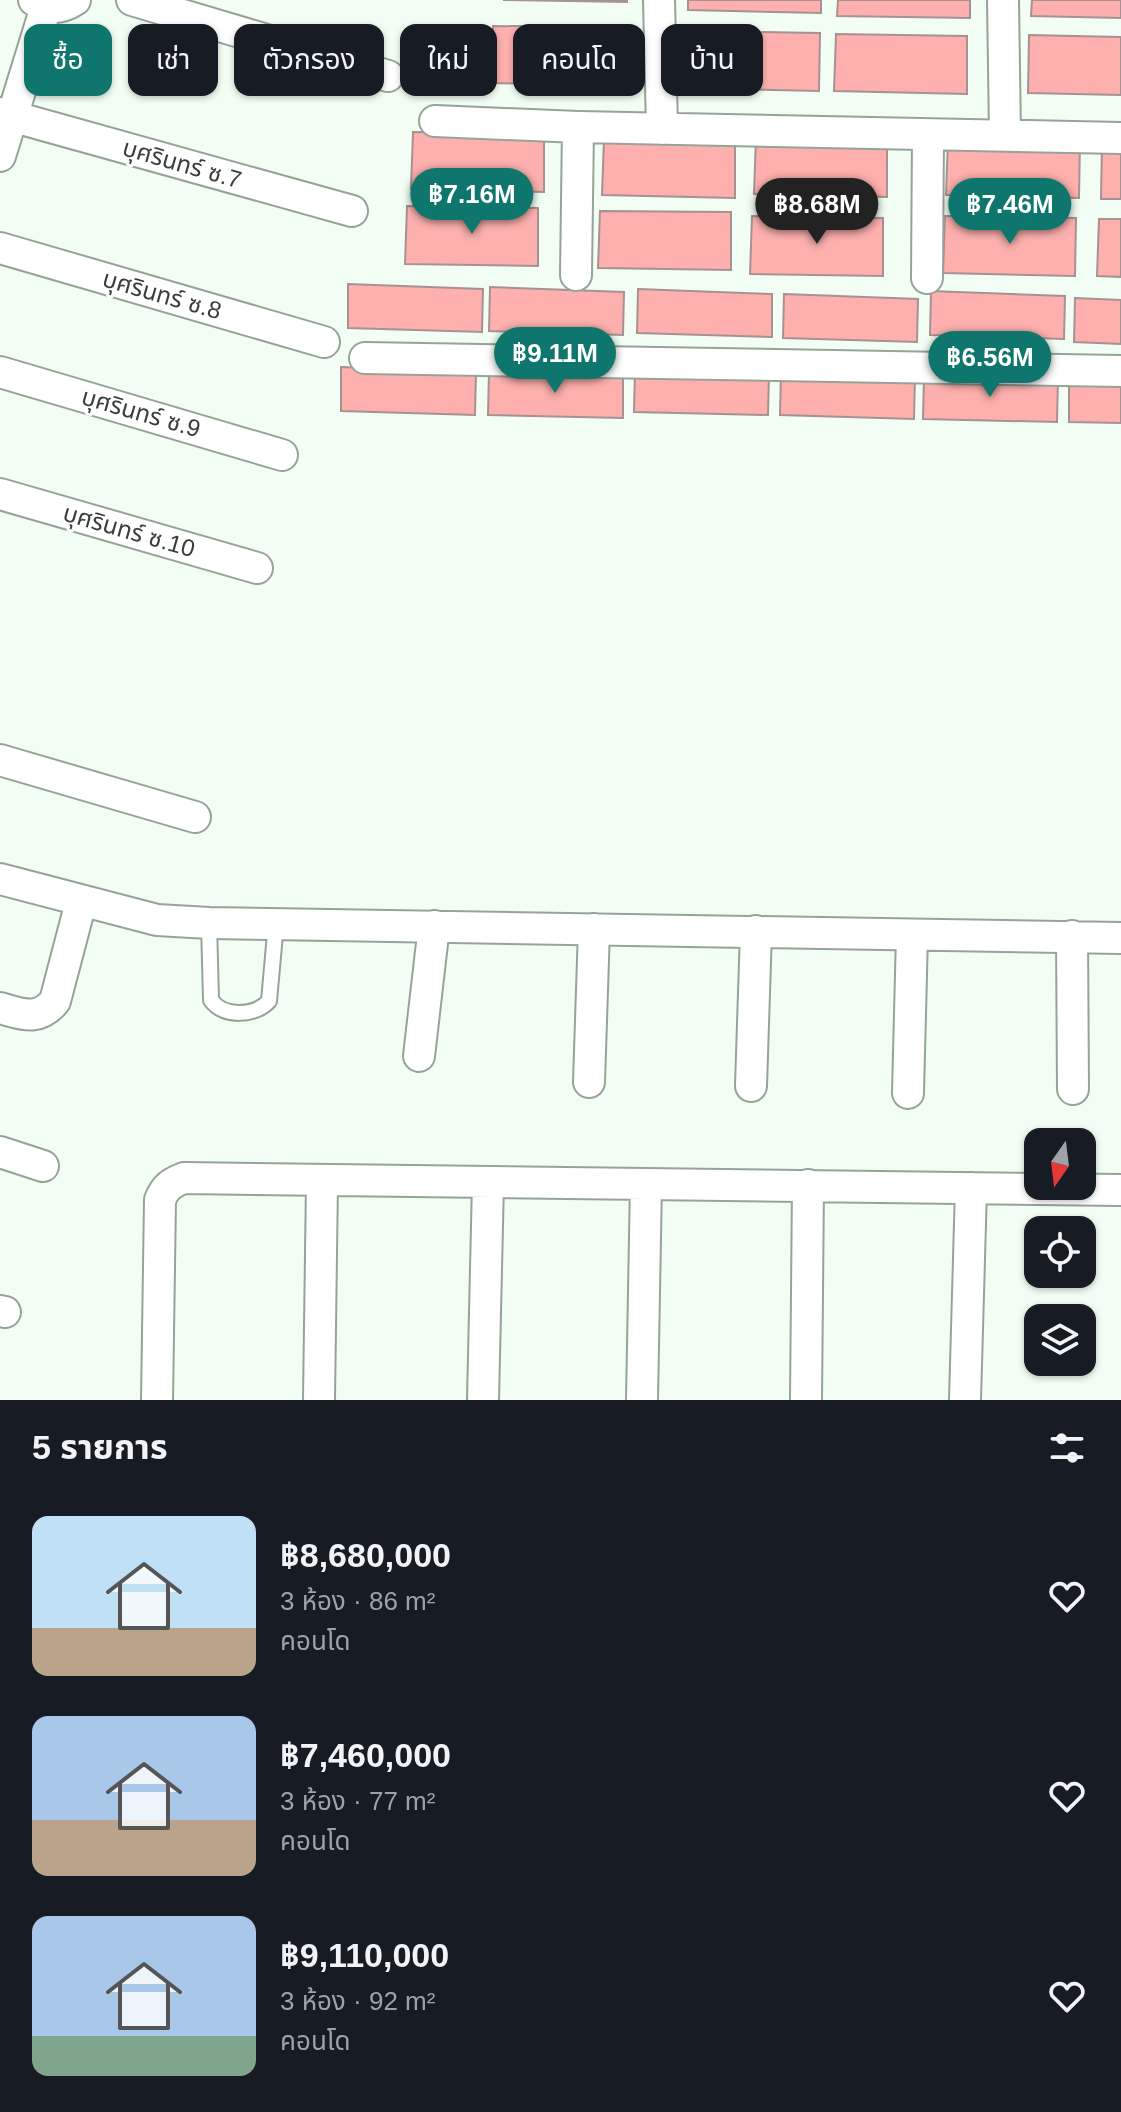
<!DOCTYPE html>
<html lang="th">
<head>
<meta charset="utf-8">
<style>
	body { margin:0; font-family:Arial,"Noto Sans Thai",sans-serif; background:#242831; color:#f1f3f6; height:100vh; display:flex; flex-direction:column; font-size:30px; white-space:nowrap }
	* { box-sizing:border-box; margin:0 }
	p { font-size:26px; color:#9ea1a6 }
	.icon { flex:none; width:44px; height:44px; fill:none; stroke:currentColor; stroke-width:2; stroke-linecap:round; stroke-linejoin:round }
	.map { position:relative; height:1400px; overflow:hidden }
	.details { display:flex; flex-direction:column; background:#171b24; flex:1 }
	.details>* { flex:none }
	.top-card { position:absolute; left:24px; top:24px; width:1074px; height:72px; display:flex; gap:16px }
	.needle { width:52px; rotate:194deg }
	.controls { position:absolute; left:1024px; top:1128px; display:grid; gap:16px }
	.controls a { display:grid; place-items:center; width:72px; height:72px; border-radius:16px; background:#171b24; box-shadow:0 2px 6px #0004; font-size:40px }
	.price { position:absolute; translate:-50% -68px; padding:0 18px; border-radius:28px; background:#0f766e; color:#fff; font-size:26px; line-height:52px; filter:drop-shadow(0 2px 4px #0008) }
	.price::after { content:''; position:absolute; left:50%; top:48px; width:24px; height:18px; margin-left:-12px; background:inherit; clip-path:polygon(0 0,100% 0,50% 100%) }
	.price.selected { background:#222; color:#fff }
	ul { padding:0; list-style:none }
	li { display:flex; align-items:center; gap:24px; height:200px; padding:0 32px }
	li span { display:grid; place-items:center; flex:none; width:224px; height:160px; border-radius:16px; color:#555 }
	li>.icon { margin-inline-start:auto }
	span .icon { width:96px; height:96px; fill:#fffc; stroke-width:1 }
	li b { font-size:34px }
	h2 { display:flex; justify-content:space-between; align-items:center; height:96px; padding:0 32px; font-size:34px }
	.chip { padding:0 28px; border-radius:16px; background:#171b24; box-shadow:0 2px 6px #0004; font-size:28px; line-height:72px }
	.chip.selected { background:#0f766e; color:#fff }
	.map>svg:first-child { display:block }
</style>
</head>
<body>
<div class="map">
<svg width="1121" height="1400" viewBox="0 0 1121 1400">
	<rect width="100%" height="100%" fill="#f2fef4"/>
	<path fill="#fdb0ad" stroke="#a59291" stroke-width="2" d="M503 0H627V2Z
		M688 0H821V13L688 10Z
		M838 0H970V18L837 16Z
		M1032 0H1121V18L1031 16Z
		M493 26 625 27 624 86 492 83Z
		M689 31 820 33 819 91 686 88Z
		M836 34 967 36V94L834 91Z
		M1029 35 1121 37V95L1028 93Z
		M413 132 544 133V192L411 189Z
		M756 137 887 138V197L754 194Z
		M604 138 735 139V198L602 195Z
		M948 138 1080 140 1079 198 946 195Z
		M1102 142H1121V199H1101Z
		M407 206 538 208V266L405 264Z
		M600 211 731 212V270L598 268Z
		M752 216 883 218V276L750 274Z
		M945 216 1076 218 1075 276 943 273Z
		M1099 219H1121V277L1097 276Z
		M348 284 483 289 482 332 348 328Z
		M490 287 624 292 623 335 489 331Z
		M638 289 772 294V337L637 333Z
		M931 291 1065 296 1064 339 930 335Z
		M784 294 918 299 917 342 783 338Z
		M1075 298 1121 300V344L1074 342Z
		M341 367 476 372 475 415 341 411Z
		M635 368 769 372 768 415 634 412Z
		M489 371 623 376V418L488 415Z
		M781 371 915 376 914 419 780 415Z
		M924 375 1058 379 1057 422 923 419Z
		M1069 378 1121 380V423L1069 422Z"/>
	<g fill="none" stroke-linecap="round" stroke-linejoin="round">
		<g stroke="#96a498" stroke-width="18">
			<path id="service" d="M209 923 211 1000C223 1018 256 1016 269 1001L276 923"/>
		</g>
		<g stroke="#96a498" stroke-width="34">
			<path id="minor" d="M34 0C48 10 61 9 75 0
				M132 0 388 76
				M659 0 662 129
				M1003 0 1005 135
				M0 113 352 211
				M435 121 578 127 1121 138
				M0 156 46 7
				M0 248 324 342
				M576 275 578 127
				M927 278 928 135
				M365 358 1121 371
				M0 372 282 455
				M0 494 257 568
				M0 760 195 817
				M0 879 157 920 209 923 1121 938
				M1072 936 1073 1089
				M0 1008C22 1014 38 1022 55 1001L81 902
				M419 1056 434 926
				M589 1082 594 929
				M751 1086 756 931
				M908 1093 912 935
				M0 1152 43 1166
				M0 1311 5 1312
				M157 1400 160 1200C165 1187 171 1183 184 1178L1121 1190
				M319 1400 322 1181
				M483 1400 488 1182
				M642 1400 646 1184
				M806 1400 808 1185
				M965 1400 971 1188"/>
		</g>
		<use href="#service" stroke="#fff" stroke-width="14"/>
		<use href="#minor" stroke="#fff" stroke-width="30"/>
	</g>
	<g text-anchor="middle" stroke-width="6" stroke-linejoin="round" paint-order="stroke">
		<g font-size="24" fill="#383e39" stroke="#fff">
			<text transform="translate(182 164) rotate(16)" y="8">บุศรินทร์ ซ.7</text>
			<text transform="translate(162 295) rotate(16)" y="8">บุศรินทร์ ซ.8</text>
			<text transform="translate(141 413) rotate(16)" y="8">บุศรินทร์ ซ.9</text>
			<text transform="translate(129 531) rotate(16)" y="8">บุศรินทร์ ซ.10</text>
		</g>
	</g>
</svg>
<div class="controls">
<a><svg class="needle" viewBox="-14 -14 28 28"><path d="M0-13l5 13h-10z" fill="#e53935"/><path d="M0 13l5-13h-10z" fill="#9ea1a6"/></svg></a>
<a><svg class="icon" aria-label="locate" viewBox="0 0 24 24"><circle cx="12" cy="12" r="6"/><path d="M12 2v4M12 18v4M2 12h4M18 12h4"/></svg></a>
<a><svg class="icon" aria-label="layers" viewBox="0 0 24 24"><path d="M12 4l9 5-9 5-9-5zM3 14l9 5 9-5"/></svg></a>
</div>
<b class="price" style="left:472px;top:236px">฿7.16M</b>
<b class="price selected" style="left:817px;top:246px">฿8.68M</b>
<b class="price" style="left:1010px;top:246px">฿7.46M</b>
<b class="price" style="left:555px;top:395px">฿9.11M</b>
<b class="price" style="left:990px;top:399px">฿6.56M</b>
<div class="top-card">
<a class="chip selected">ซื้อ</a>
<a class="chip">เช่า</a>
<a class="chip">ตัวกรอง</a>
<a class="chip">ใหม่</a>
<a class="chip">คอนโด</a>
<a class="chip">บ้าน</a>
</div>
</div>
<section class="details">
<h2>5 รายการ<svg class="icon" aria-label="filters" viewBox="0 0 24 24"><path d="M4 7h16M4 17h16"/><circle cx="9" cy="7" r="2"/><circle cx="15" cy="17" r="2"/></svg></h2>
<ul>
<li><span style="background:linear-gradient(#bfe0f5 70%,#b9a48a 0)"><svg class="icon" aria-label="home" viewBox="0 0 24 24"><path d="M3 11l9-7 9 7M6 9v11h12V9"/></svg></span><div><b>฿8,680,000</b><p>3 ห้อง · 86 m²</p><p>คอนโด</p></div><svg class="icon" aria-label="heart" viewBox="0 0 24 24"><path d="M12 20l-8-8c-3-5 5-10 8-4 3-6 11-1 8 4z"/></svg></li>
<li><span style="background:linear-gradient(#a9c7e8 65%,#b9a48a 0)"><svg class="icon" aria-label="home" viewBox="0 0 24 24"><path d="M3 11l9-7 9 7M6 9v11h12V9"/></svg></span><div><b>฿7,460,000</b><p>3 ห้อง · 77 m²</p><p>คอนโด</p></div><svg class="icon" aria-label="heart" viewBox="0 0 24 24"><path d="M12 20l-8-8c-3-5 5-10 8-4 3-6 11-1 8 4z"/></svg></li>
<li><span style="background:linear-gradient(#a9c7e8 75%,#7fa58c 0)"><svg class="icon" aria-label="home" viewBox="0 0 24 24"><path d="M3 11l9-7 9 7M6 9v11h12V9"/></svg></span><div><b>฿9,110,000</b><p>3 ห้อง · 92 m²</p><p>คอนโด</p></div><svg class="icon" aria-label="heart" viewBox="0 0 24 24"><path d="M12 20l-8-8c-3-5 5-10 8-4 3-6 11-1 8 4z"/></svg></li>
</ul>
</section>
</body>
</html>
